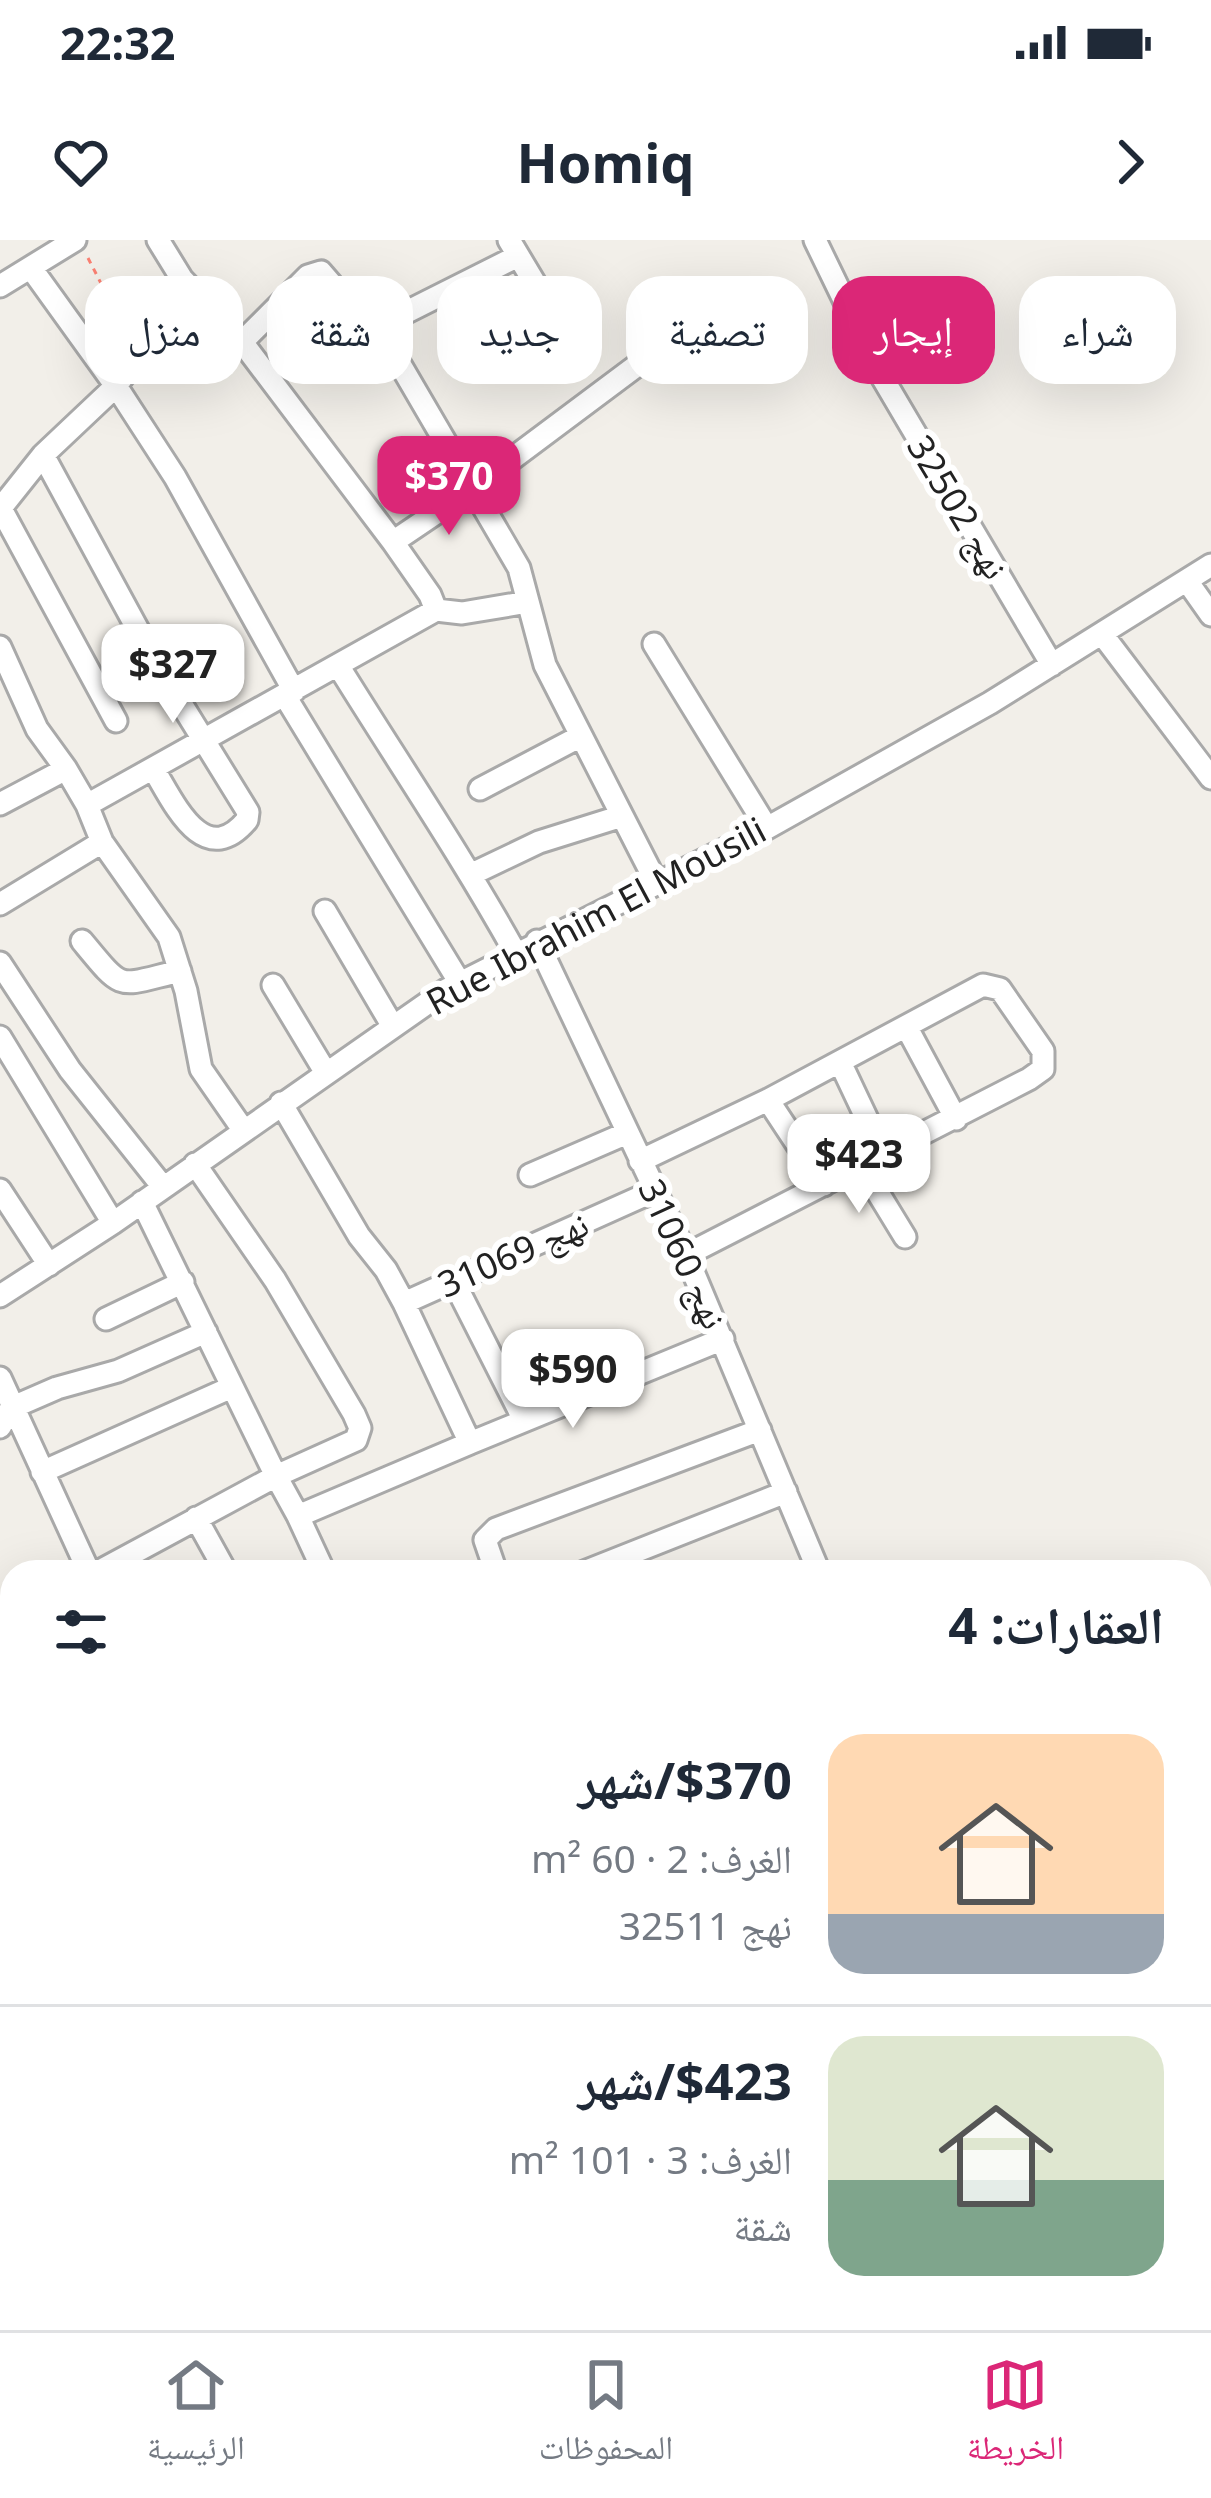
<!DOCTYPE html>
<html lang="ar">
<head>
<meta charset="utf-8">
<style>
	body { margin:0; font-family:"Noto Sans","Noto Naskh Arabic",sans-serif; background:#f2f2f3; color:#1f2937; direction:rtl; height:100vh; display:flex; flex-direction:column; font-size:45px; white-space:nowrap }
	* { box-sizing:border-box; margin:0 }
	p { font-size:39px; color:#747a83 }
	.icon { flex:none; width:66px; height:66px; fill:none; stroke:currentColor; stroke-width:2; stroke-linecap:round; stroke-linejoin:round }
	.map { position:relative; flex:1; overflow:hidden; direction:ltr }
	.drawer { position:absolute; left:0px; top:1320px; width:1212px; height:771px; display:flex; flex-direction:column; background:#fff; border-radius:36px 36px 0 0; box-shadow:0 12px 48px #0002; direction:rtl }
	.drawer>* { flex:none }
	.hud { position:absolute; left:36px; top:36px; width:1140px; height:108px; direction:rtl; display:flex; gap:24px }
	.price { position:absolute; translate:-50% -102px; padding:0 27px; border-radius:24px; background:#fff; color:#222; font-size:39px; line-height:78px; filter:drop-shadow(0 3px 6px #0008) }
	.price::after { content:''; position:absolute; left:50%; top:72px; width:36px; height:27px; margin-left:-18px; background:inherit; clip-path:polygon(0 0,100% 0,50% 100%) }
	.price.selected { background:#db2777; color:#fff }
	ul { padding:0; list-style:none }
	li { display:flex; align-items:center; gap:36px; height:300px; padding:0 48px }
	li+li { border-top:3px solid #e0e1e3 }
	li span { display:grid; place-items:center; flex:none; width:336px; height:240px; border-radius:36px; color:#555 }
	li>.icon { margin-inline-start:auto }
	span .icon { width:144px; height:144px; fill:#fffc; stroke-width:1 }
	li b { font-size:51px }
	h2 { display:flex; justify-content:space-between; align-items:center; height:144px; padding:0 48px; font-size:51px }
	.pill { padding:0 42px; border-radius:36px; background:#fff; box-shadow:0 12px 48px #0002; font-size:42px; line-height:108px }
	.pill.selected { background:#db2777; color:#fff }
	.status { display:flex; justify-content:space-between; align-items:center; height:84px; padding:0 60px; background:#fff; direction:ltr }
	.status svg { height:33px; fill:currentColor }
	header { display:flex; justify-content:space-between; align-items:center; height:156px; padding:0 48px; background:#fff; font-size:54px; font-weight:700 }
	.tab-bar { display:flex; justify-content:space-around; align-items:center; height:168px; border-top:3px solid #e0e1e3; background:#fff; font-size:33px; color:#747a83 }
	.tab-bar a { display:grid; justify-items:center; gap:6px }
	.tab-bar .selected { color:#db2777 }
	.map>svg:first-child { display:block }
</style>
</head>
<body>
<div class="status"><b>22:32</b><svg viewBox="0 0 49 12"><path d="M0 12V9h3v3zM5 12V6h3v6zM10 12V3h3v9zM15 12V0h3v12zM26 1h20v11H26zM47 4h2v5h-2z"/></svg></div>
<header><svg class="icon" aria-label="forward" viewBox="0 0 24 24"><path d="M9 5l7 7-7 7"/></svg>Homiq<svg class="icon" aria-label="heart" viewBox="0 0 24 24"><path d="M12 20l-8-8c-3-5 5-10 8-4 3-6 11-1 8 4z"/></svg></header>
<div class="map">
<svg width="1211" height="2090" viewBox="0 0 1211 2090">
	<rect width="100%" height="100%" fill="#f2efe9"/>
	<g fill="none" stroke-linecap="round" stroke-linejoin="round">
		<g stroke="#a9a9a9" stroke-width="27">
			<path id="minor" d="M158 0 182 39 242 102 393 302 430 355 436 370
				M509 0 546 62
				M815 0 879 132 1052 425
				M31 28 116 146 188 48
				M0 46 75 0
				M358 96 387 102 519 328 545 425 656 642
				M359 96 518 16
				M242 102 308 36 321 32 340 54 358 96
				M43 215 156 423 248 572 247 580C204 631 174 563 154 530
				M0 267 116 481
				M0 269 43 215 116 146 175 237 294 451
				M393 302 473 248 683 91
				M1187 341 1211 375
				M1102 394 1211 538
				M654 404 767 588
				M0 407 37 489 66 529
				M339 427C398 522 461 615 515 712
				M285 456 460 743
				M480 549 579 497
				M0 564 66 529 87 565 102 602 169 697 186 751 201 829 244 891
				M87 565 436 370 462 373 528 362
				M472 634 539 602 622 576
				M0 664 102 602
				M325 671 392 785
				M82 701C125 753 116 746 180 731
				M537 701 686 1015 819 1332
				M0 723 70 830 163 947
				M273 745 326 833
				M907 788 956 879
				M0 797 113 983
				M840 822 883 913
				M768 860 824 945
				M281 863 359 996 386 1030 404 1063 470 1203 723 1099
				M640 921 768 860 983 745 1000 749 1043 811V829L1029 839 686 1015
				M861 925 905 997
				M530 935 627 893
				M0 950 49 1025
				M142 962 276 1236 356 1200 360 1188 354 1174 275 1040 195 924
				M453 1040 524 1180
				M0 1056 113 983 446 750 767 588 990 463 1211 325
				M404 1063 654 951
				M106 1079 183 1042
				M0 1138 89 1332
				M0 1187 11 1168 57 1148 118 1131 206 1092
				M42 1232 232 1147
				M298 1276 324 1332
				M196 1278 226 1332
				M98 1332 276 1236 298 1276 470 1203
				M496 1332 485 1300 496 1289 760 1190
				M584 1332 786 1252
				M0 1443 12 1438
				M0 1488 12 1515
				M1200 1585 1211 1581
				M1200 1685 1211 1681
				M0 1746 12 1771
				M1200 1808 1211 1795
				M1200 1936 1211 1968
				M0 1976 12 1995
				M0 2040 12 2037
				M1033 2079 1037 2090
				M1143 2079 1146 2090
				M675 2090 709 2079
				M930 2090 932 2079"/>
		</g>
		<path stroke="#fa8072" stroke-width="3" stroke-dasharray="6 6" stroke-linecap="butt" d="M88 18 127 94"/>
		<use href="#minor" stroke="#fff" stroke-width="21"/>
	</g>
	<g text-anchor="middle" stroke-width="12" stroke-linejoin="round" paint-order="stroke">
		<g font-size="36" fill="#222" stroke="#fff">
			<text transform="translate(958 267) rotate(59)" y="13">نهج 32502</text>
			<text transform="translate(596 676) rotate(-28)" y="13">Rue Ibrahim El Mousili</text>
			<text transform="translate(513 1014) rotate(-24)" y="13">نهج 31069</text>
			<text transform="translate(683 1014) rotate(65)" y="13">نهج 31060</text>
		</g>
	</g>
</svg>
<b class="price selected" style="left:449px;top:298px">$370</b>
<b class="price" style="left:173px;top:486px">$327</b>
<b class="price" style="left:859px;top:976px">$423</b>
<b class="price" style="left:573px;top:1191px">$590</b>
<div class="hud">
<a class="pill">شراء</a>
<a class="pill selected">إيجار</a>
<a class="pill">تصفية</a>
<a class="pill">جديد</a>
<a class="pill">شقة</a>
<a class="pill">منزل</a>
</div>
<section class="drawer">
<h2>العقارات: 4<svg class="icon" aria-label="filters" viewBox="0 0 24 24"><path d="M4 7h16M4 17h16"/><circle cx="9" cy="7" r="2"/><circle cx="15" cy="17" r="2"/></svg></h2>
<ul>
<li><span style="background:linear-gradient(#ffd9b3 75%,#9aa5b1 0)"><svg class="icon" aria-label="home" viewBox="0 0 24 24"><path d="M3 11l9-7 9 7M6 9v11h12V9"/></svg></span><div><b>$370/شهر</b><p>الغرف: 2 · 60 m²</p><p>نهج 32511</p></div></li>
<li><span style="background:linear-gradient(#dfe7d0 60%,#7fa58c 0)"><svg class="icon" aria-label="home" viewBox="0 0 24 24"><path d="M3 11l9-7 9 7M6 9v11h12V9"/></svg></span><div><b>$423/شهر</b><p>الغرف: 3 · 101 m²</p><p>شقة</p></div></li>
</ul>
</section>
</div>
<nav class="tab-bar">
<a class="selected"><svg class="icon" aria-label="map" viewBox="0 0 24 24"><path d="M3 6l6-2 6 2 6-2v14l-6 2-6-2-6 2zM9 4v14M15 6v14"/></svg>الخريطة</a>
<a><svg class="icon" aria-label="saved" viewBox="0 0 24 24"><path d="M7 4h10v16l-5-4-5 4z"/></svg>المحفوظات</a>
<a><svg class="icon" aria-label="home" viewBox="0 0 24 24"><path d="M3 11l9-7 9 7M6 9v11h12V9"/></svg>الرئيسية</a>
</nav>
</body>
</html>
